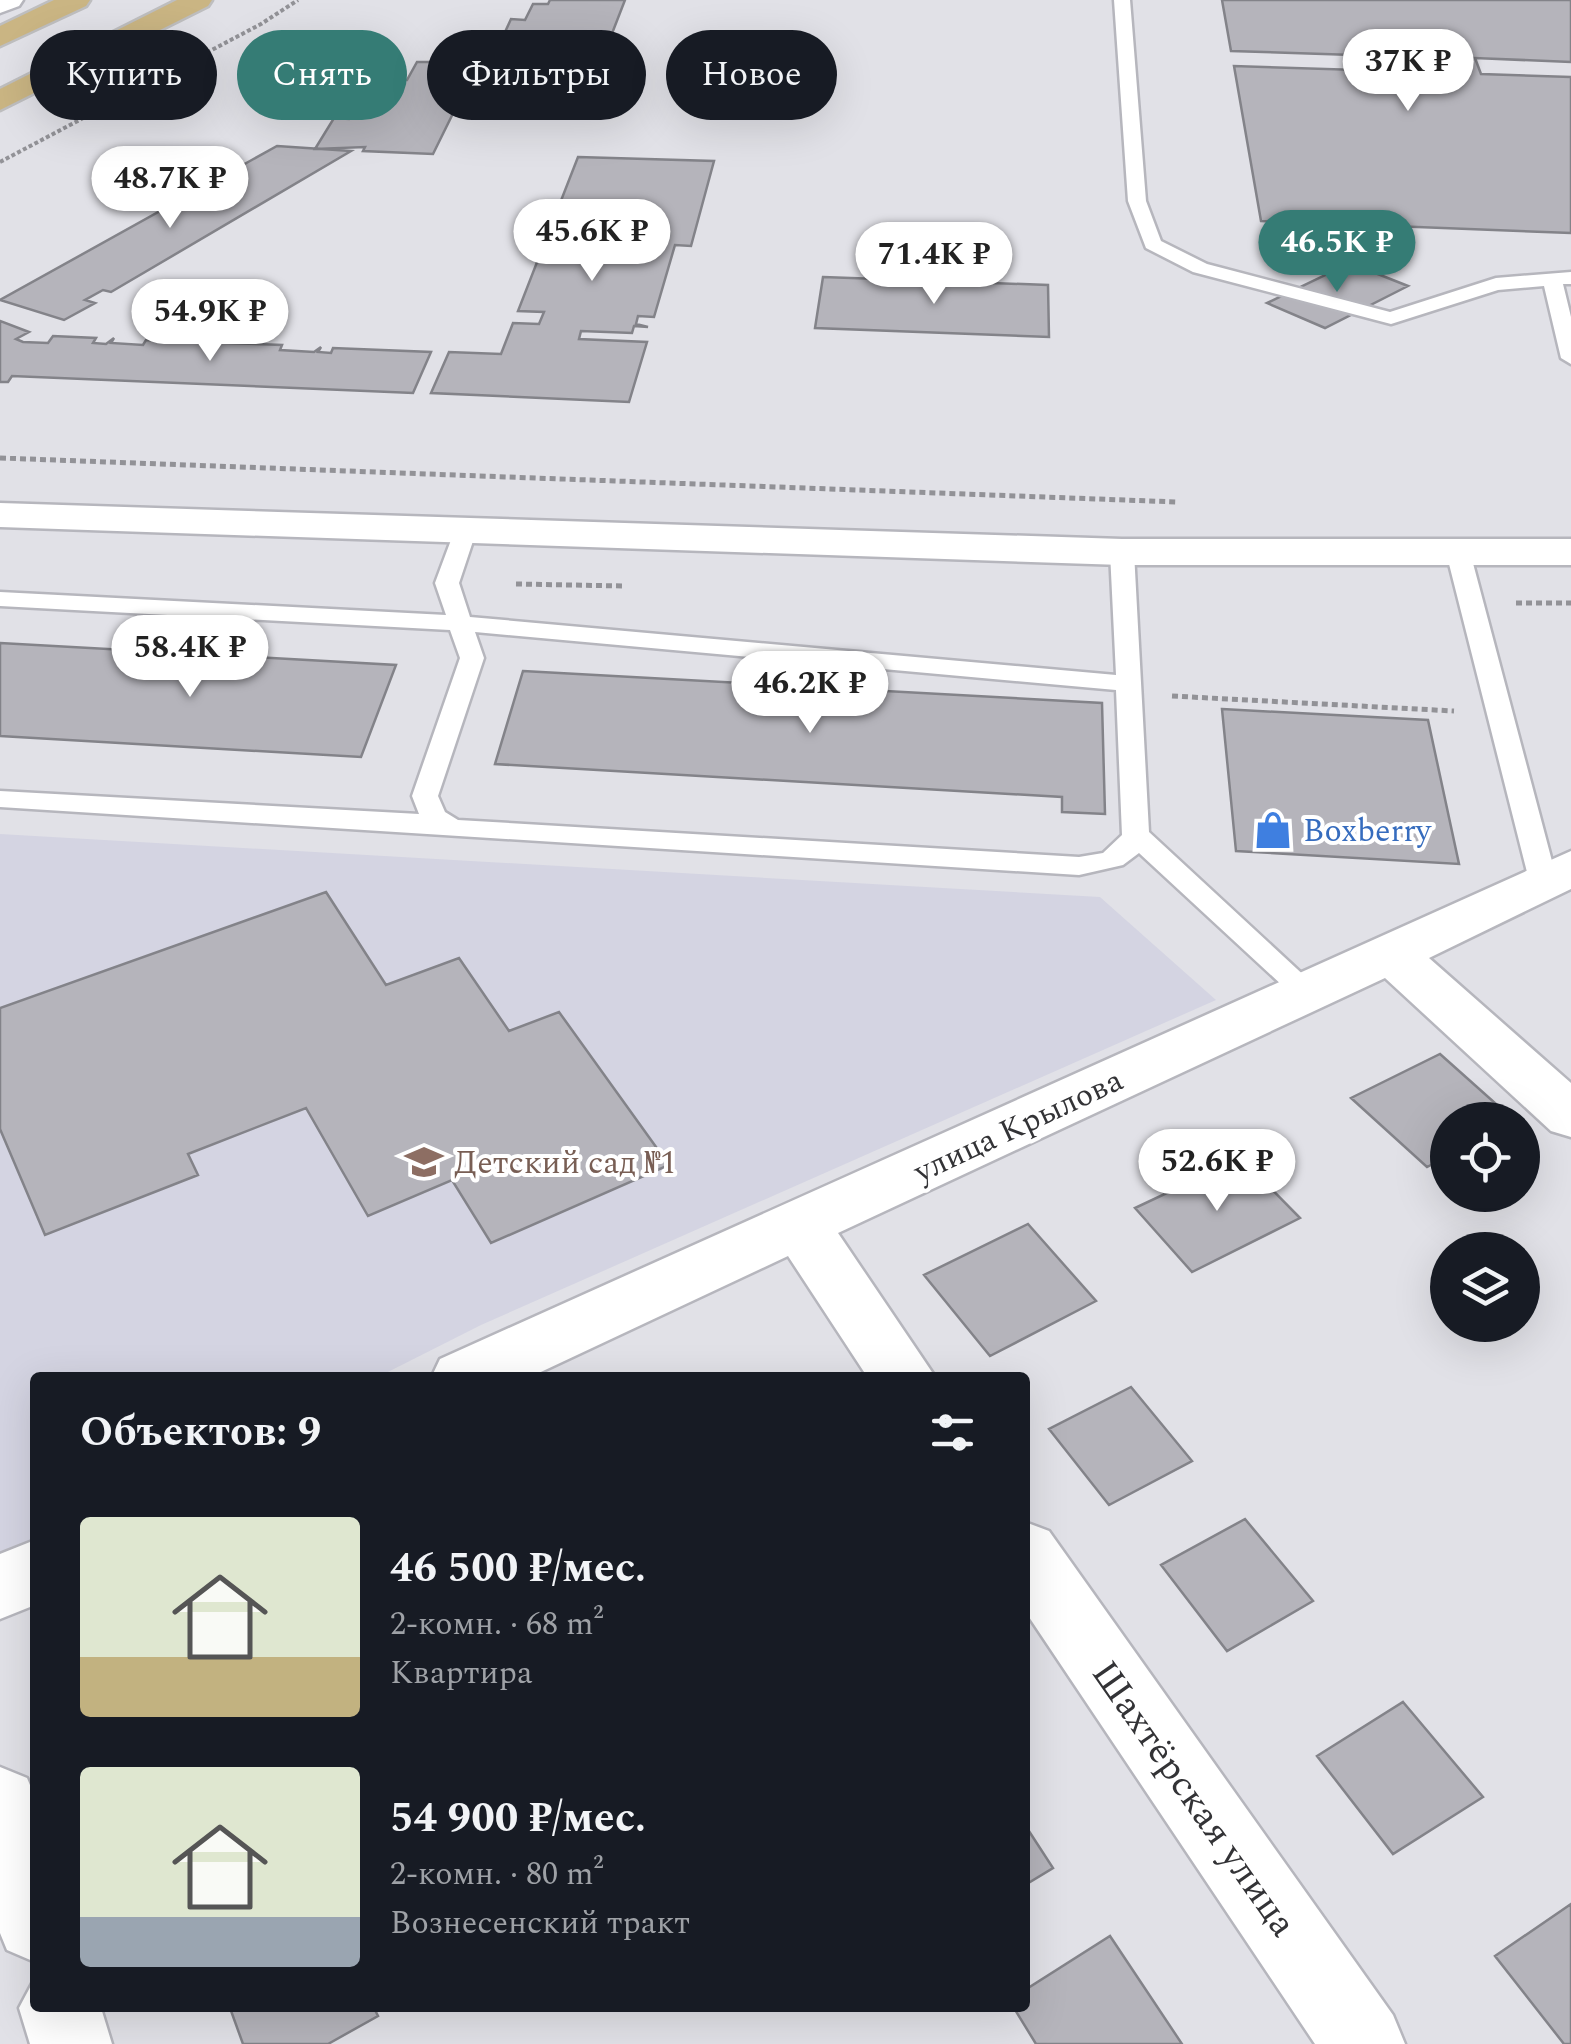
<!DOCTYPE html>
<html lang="ru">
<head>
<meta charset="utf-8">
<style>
	body { margin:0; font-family:Spectral,serif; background:#20242c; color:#f1f3f6; height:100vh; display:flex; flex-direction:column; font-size:38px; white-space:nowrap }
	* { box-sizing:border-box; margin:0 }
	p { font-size:32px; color:#9ea1a6 }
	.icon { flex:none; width:55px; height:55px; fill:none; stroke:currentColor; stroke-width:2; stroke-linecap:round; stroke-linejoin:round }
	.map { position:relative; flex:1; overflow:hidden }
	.panel { position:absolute; left:30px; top:1372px; width:1000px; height:640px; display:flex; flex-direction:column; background:#171b24; border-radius:10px; box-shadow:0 10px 40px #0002 }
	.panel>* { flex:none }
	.top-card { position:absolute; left:30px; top:30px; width:1000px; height:90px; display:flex; gap:20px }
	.buttons { position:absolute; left:1430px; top:1102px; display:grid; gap:20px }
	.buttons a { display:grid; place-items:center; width:110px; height:110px; border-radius:50%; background:#171b24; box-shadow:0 10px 40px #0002; font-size:50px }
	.price { position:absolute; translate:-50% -85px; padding:0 22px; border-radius:35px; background:#fff; color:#222; font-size:32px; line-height:65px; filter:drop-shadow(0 2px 5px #0008) }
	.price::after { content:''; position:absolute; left:50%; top:60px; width:30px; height:22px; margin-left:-15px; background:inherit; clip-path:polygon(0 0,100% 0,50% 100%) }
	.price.on { background:#357c75; color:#fff }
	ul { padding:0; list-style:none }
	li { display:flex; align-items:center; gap:30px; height:250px; padding:0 50px }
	li span { display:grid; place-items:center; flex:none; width:280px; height:200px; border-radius:10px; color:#555 }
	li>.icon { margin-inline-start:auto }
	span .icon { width:120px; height:120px; fill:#fffc; stroke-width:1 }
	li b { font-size:42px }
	h2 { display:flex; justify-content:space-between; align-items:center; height:120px; padding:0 50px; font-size:42px }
	.tag { padding:0 35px; border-radius:45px; background:#171b24; box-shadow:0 10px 40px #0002; font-size:35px; line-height:90px }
	.tag.on { background:#357c75; color:#fff }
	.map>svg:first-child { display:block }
</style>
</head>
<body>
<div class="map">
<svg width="1571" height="2044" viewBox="0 0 1571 2044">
	<rect width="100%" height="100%" fill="#e1e1e7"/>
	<path fill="#d4d4e2" d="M0 834 1100 897 1216 1000 481 1325 378 1377 35 1378V1553L0 1571Z"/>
	<path fill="#b5b4bb" stroke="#838389" stroke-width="2.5" d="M550 0H625L606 49 505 46 487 84 468 83 433 154 363 151 365 147 315 149 334 118 349 119 360 100 377 101 389 79 407 80 417 62H434L445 43 499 45 511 19 525 20 533 4H548Z
		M1222 0H1571V62L1475 58 1481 74 1571 77V233L1261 221 1234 66 1389 71 1384 56 1231 51Z
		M277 146 351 151 111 292 103 290 85 300 95 303 64 320 0 300Z
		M578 157 714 161 691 246 675 245 654 317 638 316 636 324 648 327 634 326 632 333 581 331 579 339 647 342 629 402 431 393 449 352 501 354 513 323 539 324 544 312 518 311Z
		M1350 263 1408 286 1325 328 1267 303Z
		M823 277 1048 285 1049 337 815 328Z
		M0 321 29 332 16 339 23 342 48 343 53 336 96 338 93 343 106 344 114 338 111 343 143 345 146 340 282 345 280 350 314 352 321 347 318 352 331 353 333 348 431 352 413 393 12 376 8 382H0Z
		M0 643 396 665 361 757 0 736Z
		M523 671 1102 703 1105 814 1062 812V797L495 764Z
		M1222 709 1428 720 1459 864 1236 851Z
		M326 892 386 985 459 958 509 1031 559 1012 669 1165 491 1243 452 1180 368 1216 306 1108 188 1154 198 1175 45 1235 0 1129V1008Z
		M1440 1054 1514 1120H1448V1156L1427 1167 1351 1098Z
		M1241 1158 1300 1218 1192 1272 1135 1208Z
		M1028 1224 1096 1301 990 1356 924 1275Z
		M1131 1387 1192 1461 1109 1505 1049 1429Z
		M1245 1519 1313 1601 1227 1651 1161 1565Z
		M1403 1702 1483 1797 1393 1854 1317 1756Z
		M1025 1825 1053 1868 1025 1885Z
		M1571 1904V2044H1564L1495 1956Z
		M1110 1936 1182 2044H1036L1014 2008H1025V1990Z
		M230 2008H374L378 2016 328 2044H243Z"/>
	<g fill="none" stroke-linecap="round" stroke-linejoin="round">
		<g stroke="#b6b6bd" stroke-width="5">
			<path id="service" d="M1114 0H1130L1146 201 1161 241 1207 264 1390 312 1496 278 1571 272V284H1563L1571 317V364L1561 358 1544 286 1498 290 1391 324 1193 272 1146 248 1128 201Z
				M465 525 476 532 459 583 470 617 1116 675 1110 552 1114 547H1130L1134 552 1149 832 1323 993 1318 1000 1308 1003 1298 1000 1139 853 1123 865 1079 875 0 807V791L419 814 412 796 460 658 450 630 0 606V592L446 615 435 583 454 532ZM475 632 1116 690 1122 835 1103 853 1079 857 458 820 445 812 438 796 484 658Z
				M1458 545 1470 552 1557 880 1553 886H1533L1529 880 1446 552Z"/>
		</g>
		<g stroke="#b6b6bd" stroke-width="5">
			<path id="minor" d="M0 0H23L19 6 0 13Z
				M0 503 1122 539H1571V565H1122L0 527Z
				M1571 851V889L1429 958 1571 1083V1137L1551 1131 1385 978 838 1233 936 1378H868L788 1256 528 1378H431L440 1359Z
				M1025 1522 1049 1531 1393 2015 1405 2044H1315L1025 1611Z
				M35 1540V1605L0 1619V1554Z
				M0 1767 27 1778 35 1797V1962L7 1950 0 1933Z
				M35 1978V2008H101L112 2044H30L19 2008Z"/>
		</g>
		<g stroke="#bebebf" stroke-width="5">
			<path id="primary" d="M54 0H90L86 6 0 46V26Z
				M177 0H212L208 6 0 110V89Z"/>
		</g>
		<path stroke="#929297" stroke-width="4" stroke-dasharray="4 2.5" stroke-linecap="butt" d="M0 162 261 24 298 0"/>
		<path stroke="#929297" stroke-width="5" stroke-dasharray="6 4" stroke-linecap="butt" d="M0 458 1178 502
			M516 584 624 586
			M1516 603H1571
			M1172 696 1454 711"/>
		<use href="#service" fill="#fff" fill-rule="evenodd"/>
		<use href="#minor" fill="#fff" fill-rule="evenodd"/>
		<use href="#primary" fill="#cab583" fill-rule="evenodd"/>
	</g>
	<defs>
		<g id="shop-bare" transform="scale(3)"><path d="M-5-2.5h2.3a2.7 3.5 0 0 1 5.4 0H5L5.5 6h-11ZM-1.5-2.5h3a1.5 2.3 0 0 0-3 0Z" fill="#3f7fe0" stroke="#fff" stroke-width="2.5" paint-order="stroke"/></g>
		<g id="school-bare" transform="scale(3)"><path d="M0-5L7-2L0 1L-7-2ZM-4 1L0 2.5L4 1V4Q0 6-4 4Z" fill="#8d6e63" stroke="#fff" stroke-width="2.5" paint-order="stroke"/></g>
	</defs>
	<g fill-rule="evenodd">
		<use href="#shop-bare" x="1273" y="830"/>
		<use href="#school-bare" x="424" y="1162"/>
	</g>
	<g text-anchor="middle" stroke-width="8" stroke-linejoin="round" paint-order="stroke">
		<g font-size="32" fill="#366cbe" stroke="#fff" text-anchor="start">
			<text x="1303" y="841">Boxberry</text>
		</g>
		<g font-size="32" fill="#333336" stroke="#fff">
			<text transform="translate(1018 1125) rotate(-25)" y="11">улица Крылова</text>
		</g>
		<g font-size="32" fill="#785e54" stroke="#fff" text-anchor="start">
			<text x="454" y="1173">Детский сад №1</text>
		</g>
		<g font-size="38" fill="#333336" stroke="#fff">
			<text transform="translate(1195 1798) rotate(55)" y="13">Шахтёрская улица</text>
		</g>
	</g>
</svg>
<div class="buttons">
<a><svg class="icon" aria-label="locate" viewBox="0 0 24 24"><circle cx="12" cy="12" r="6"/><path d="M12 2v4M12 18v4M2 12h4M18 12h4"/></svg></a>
<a><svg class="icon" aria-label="layers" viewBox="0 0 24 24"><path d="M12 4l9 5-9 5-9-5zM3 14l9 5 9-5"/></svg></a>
</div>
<b class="price" style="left:1408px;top:114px">37K ₽</b>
<b class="price" style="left:170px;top:231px">48.7K ₽</b>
<b class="price" style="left:592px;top:284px">45.6K ₽</b>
<b class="price on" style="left:1337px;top:295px">46.5K ₽</b>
<b class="price" style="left:934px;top:307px">71.4K ₽</b>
<b class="price" style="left:210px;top:364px">54.9K ₽</b>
<b class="price" style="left:190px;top:700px">58.4K ₽</b>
<b class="price" style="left:810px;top:736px">46.2K ₽</b>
<b class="price" style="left:1217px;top:1214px">52.6K ₽</b>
<div class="top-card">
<a class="tag">Купить</a>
<a class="tag on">Снять</a>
<a class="tag">Фильтры</a>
<a class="tag">Новое</a>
</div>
<section class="panel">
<h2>Объектов: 9<svg class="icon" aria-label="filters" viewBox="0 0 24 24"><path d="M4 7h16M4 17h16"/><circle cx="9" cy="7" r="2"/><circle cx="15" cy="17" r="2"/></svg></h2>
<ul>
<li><span style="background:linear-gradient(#dfe7d0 70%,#c2b280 0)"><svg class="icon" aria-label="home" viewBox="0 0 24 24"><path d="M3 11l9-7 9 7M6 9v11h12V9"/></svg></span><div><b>46 500 ₽/мес.</b><p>2-комн. · 68 m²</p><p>Квартира</p></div></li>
<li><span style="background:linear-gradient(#dfe7d0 75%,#9aa5b1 0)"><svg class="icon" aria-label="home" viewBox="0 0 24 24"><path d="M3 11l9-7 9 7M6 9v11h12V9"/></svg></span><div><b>54 900 ₽/мес.</b><p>2-комн. · 80 m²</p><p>Вознесенский тракт</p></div></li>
</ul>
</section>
</div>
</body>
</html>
